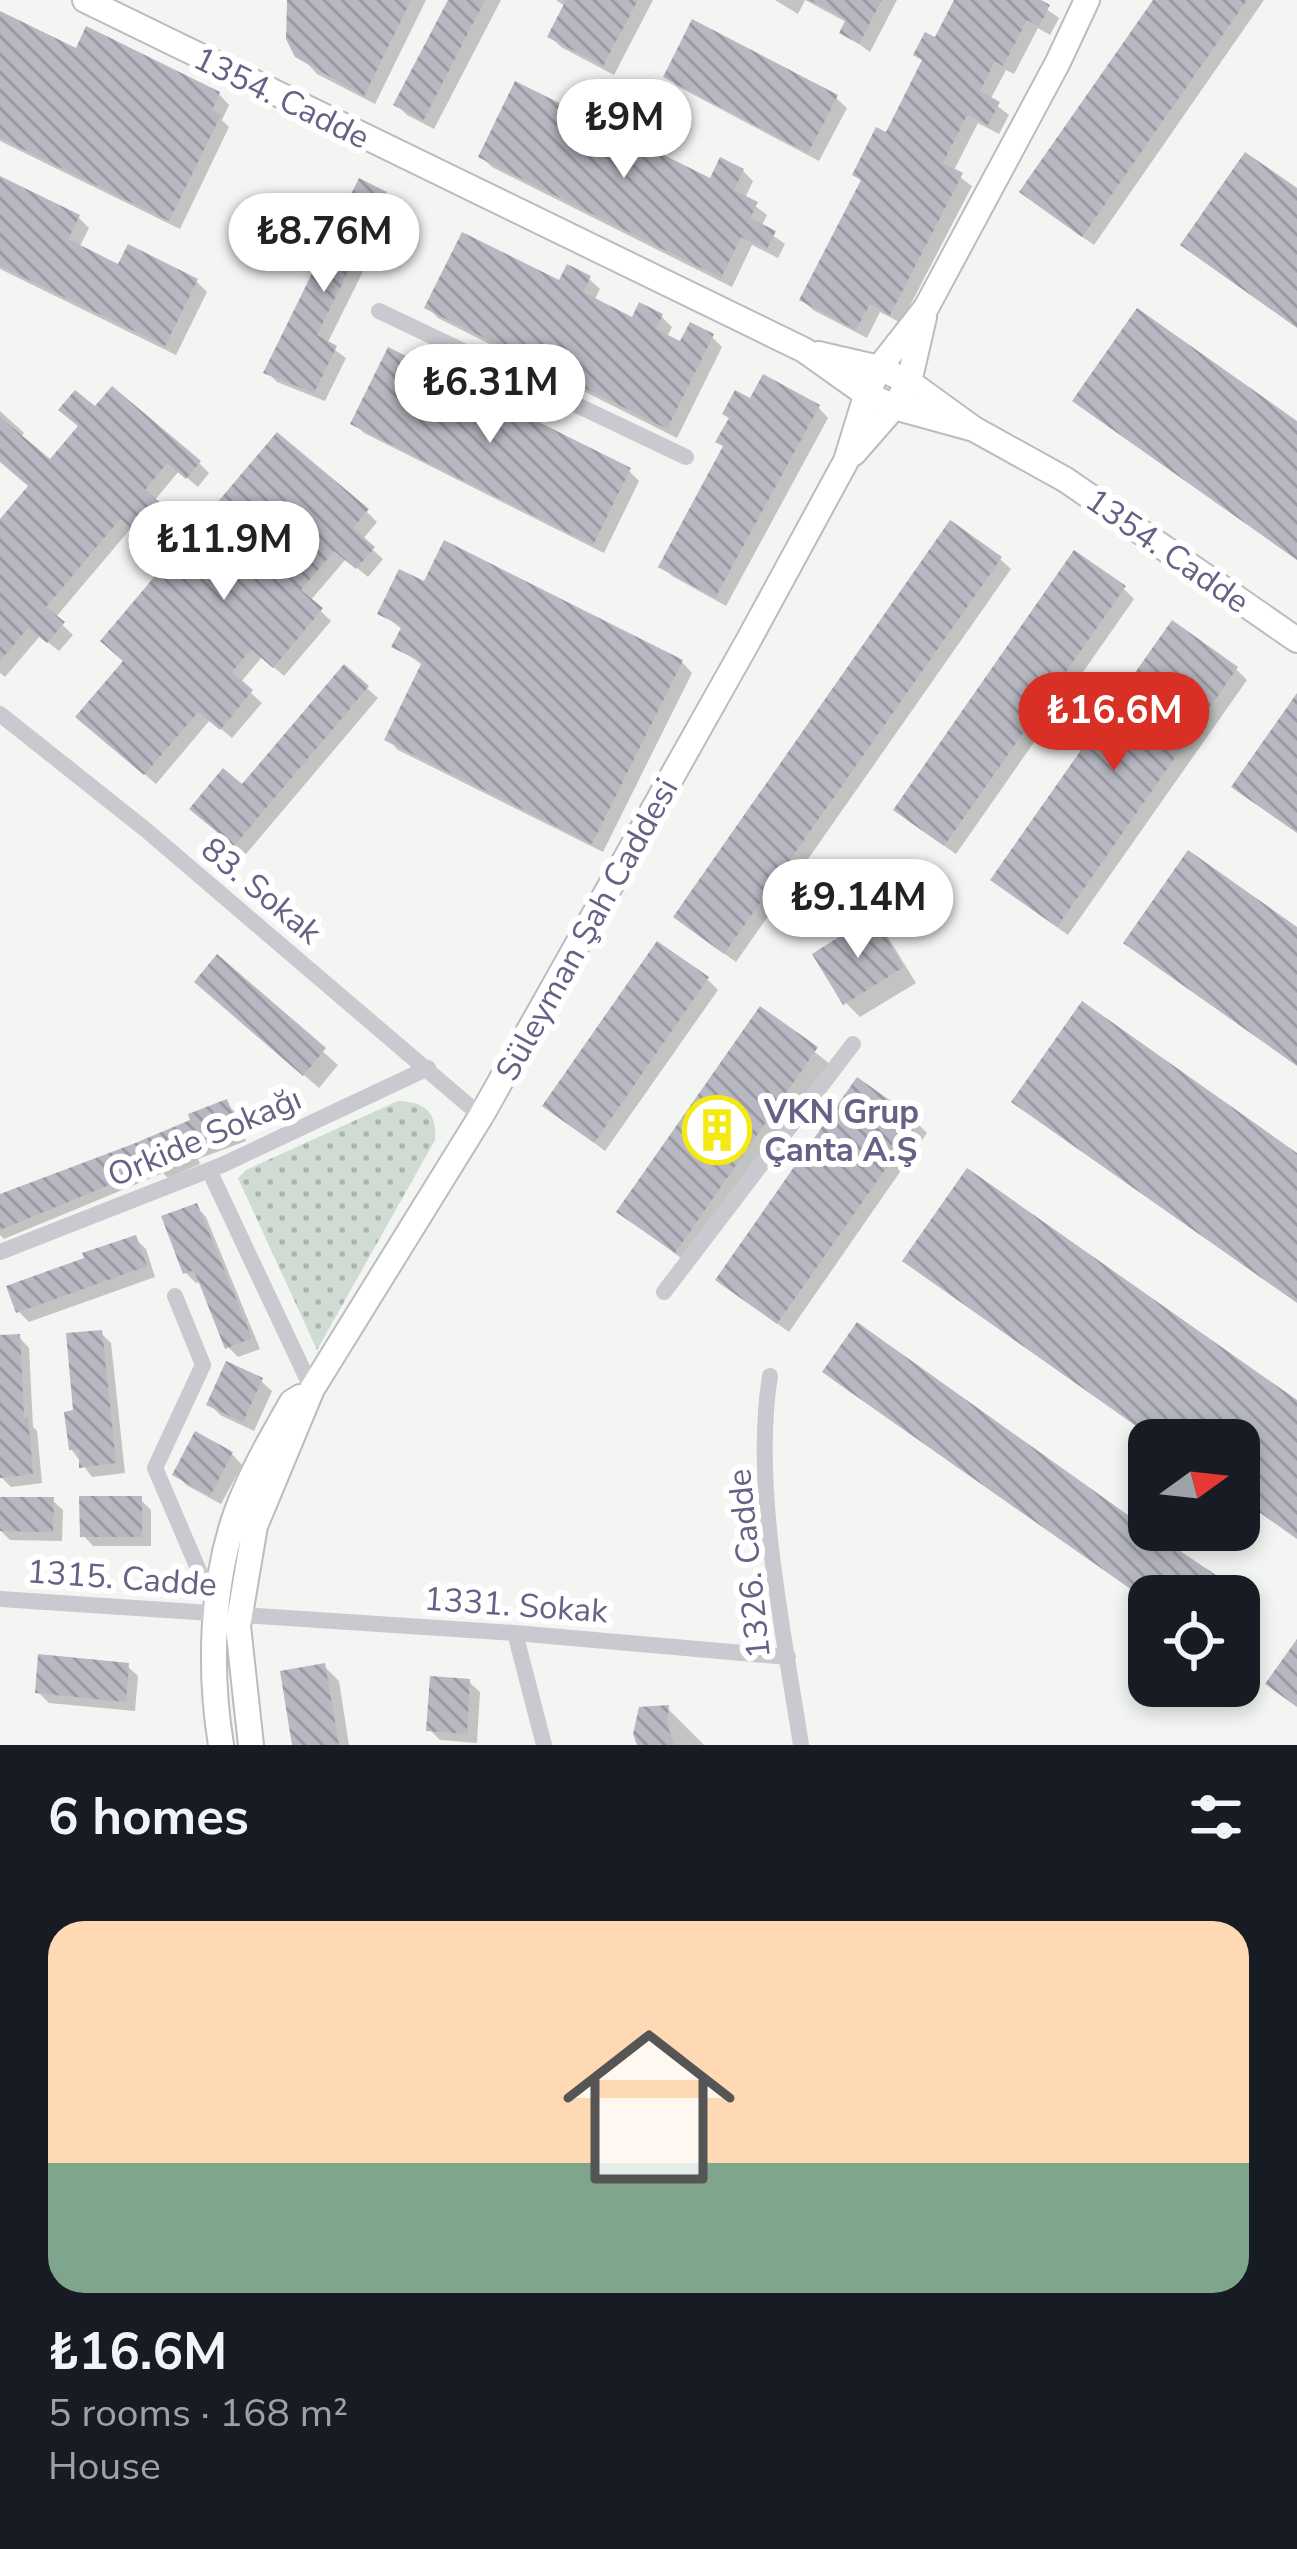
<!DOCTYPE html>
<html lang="en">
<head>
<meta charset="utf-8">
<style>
	body { margin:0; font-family:"Nunito Sans",sans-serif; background:#242831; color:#f1f3f6; height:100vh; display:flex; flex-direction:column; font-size:45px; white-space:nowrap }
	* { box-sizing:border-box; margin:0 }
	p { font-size:39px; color:#9ea1a6 }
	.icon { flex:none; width:66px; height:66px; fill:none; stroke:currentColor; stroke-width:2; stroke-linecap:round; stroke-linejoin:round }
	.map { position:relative; height:1745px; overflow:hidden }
	.sheet { display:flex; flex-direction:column; background:#171b24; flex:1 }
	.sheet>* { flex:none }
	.needle { width:78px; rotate:75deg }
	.tools { position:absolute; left:1128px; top:1419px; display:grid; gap:24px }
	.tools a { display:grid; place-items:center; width:132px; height:132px; border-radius:24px; background:#171b24; box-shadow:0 6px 18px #0003; font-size:60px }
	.price { position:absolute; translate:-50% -102px; padding:0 27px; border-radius:42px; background:#fff; color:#222; font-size:39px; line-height:78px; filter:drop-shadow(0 3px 6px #0008) }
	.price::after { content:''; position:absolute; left:50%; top:72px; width:36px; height:27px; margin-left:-18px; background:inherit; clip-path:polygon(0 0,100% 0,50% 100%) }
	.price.active { background:#d93025; color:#fff }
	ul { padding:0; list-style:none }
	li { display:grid; align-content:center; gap:24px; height:636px; padding:0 48px }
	li span { display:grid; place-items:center; height:372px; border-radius:36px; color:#555 }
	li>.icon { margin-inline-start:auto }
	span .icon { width:216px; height:216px; fill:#fffc; stroke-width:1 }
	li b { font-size:51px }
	h2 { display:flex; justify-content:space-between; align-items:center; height:144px; padding:0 48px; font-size:51px }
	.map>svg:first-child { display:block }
</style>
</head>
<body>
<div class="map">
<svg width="1297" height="1745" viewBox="0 0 1297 1745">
	<defs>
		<pattern id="park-dots" width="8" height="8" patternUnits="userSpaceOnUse" patternTransform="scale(3)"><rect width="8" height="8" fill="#cfdbd3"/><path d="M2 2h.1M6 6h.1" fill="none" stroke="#acb5b1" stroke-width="1.8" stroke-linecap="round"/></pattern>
		<pattern id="building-back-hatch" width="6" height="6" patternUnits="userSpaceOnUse" patternTransform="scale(3)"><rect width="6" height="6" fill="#b8b8c2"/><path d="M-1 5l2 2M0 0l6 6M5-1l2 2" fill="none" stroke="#9999a3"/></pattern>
	</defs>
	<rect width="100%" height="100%" fill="#f2f5f1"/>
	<path fill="url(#park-dots)" d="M398 1101C425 1102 437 1112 435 1140L317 1350 238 1178 246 1170Z"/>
	<path fill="#0003" d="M291 0H426L375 104 317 74 306 62Z
		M451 0H501L434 129 407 115 397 105Z
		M556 0H653L614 75 561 47 551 37 566 7Z
		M775 0H897L870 52 843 32 848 23 805 0 798 14Z
		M957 0H1034L1059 18 1050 35 1038 28 1014 74 1006 70 990 100 1009 115 999 134 978 123 953 172 972 186 901 323 880 312 867 338 813 310 802 300 863 182 855 174 887 136Z
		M1156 0H1264L1094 245 1033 202Z
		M0 15 77 52 219 94 229 105 222 120 229 127 180 229 0 141Z
		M667 76 836 98 847 108 819 161 677 86Z
		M481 157 711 182 743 171 753 181 745 198 767 215 761 227 785 244 778 258 752 245 732 287 492 167Z
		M0 179 78 217 89 228 79 248 120 268 196 281 207 292 176 355 0 269Z
		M385 195 396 205 327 344 346 358 325 401 277 382 267 372Z
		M589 279 600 289 594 301 633 321 661 316 672 327 667 337 681 345 712 337 722 347 677 438 438 318 428 308Z
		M751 402 818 407 828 418 726 606 672 576 662 566Z
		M0 411 24 433 20 438 51 464 96 411 199 463 209 473 198 487 179 471 154 501 172 518 151 542 132 527 55 618 73 635 59 651 40 636 5 677 0 673V523L31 486 0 461Z
		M354 423 629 471 639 481 604 553 364 433Z
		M367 512 377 522 362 540 383 559 368 577 346 559 310 601 331 621 284 676 262 657 240 683 262 703 232 738 210 720 156 784 90 727Z
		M1000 559 1011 569 736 962 687 927 677 917Z
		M1124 589 1134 599 956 854 907 820Z
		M381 613 682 662 692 673 603 852 398 750 388 739 424 666 395 646 403 630Z
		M344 668 378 698 246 854 203 819 242 789Z
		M1236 669 1247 680 1068 935 1005 890Z
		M872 920 886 934 916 983 860 1017 846 1003Z
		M217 958 338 1065 319 1088 212 996Z
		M707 979 718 990 605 1151 546 1106Z
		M761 1010 830 1064 690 1265 620 1212Z
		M226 1103 234 1111 246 1141 198 1159 200 1164 168 1178 163 1173 4 1239 0 1235V1197L194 1121Z
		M917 1123 927 1133 789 1332 730 1290Z
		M196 1206 206 1217 260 1349 238 1357 228 1347 202 1282 196 1283 186 1273Z
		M136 1239 146 1249 155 1277 29 1322 18 1311Z
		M858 1326 1249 1601 1259 1611 1239 1640V1596H1149V1602L836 1382Z
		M101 1333 111 1343 125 1473 92 1477 71 1449 76 1413Z
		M19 1337 29 1348 33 1427 37 1431 42 1483 11 1487 1 1477 0 1467V1338Z
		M261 1381 272 1391 254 1431 220 1415 210 1404Z
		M232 1454 242 1465 221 1504 186 1485 176 1474Z
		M140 1499 151 1510V1546H93L83 1535Z
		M52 1500 63 1510 62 1541 10 1540 0 1530Z
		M127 1666 138 1676 135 1711 49 1703 38 1692Z
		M324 1666 339 1681 349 1745H295Z
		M469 1682 480 1692 477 1743 440 1740 430 1730Z
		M667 1708 704 1745H641Z"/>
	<path fill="url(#building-back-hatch)" d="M287 0H411L364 96 295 57 286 39Z
		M448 0H485L423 121 393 105Z
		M566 0H638L603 66 547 37Z
		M809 0H882L859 44 839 33 846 19Z
		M954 0H1041L1050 5 1039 26 1027 20 1003 66 995 61 980 91 1000 102 988 125 967 115 943 163 963 173 890 315 870 304 856 330 799 300 861 180 852 175 876 127 886 132 922 60 913 55 925 32 935 37Z
		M1153 0H1247L1082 237 1019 192Z
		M0 11 76 48 86 26 220 92 212 110 221 115 169 221 0 138Z
		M692 19 838 95 808 153 663 77Z
		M515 81 710 178 720 157 744 169 734 190 758 202 750 218 776 231 767 249 741 237 721 278 478 157Z
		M1245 152 1297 188V328L1180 245Z
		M0 176 80 215 68 239 118 264 128 244 198 279 165 346 0 266Z
		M359 178 387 192 317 335 337 346 314 393 263 373Z
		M462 232 559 280 567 264 591 276 583 292 632 317 639 302 663 314 656 329 680 341 690 322 714 334 667 429 424 308Z
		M1137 308 1297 421V560L1072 401Z
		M388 347 631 468 593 545 350 424Z
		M763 374 820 405 715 598 658 567 723 446 715 442 729 418 722 414 735 390 750 398Z
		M112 386 201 461 186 479 167 463 145 490 163 505 139 534 120 519 46 607 65 622 47 643 28 628 0 661V519L28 486 0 462V417L50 459 78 426 58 410 75 390 95 406Z
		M277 432 369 509 353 528 375 547 356 569 334 551 301 590 323 608 273 668 251 649 232 672 253 690 220 730 198 712 144 775 75 717 123 661 100 641Z
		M950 520 1002 557 724 954 673 917Z
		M444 540 683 660 592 844 384 740 422 662 391 647 402 626 377 614 399 569 424 581Z
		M1074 550 1126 586 944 846 893 810Z
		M1172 620 1238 667 1057 927 990 880Z
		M344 664 369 686 234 846 189 809 223 768 242 784Z
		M1297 693V833L1231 787Z
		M1188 850 1297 927V1066L1123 943Z
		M872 916 904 967 843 1005 812 954Z
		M657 941 709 977 594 1143 542 1106Z
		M217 954 326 1048 303 1076 194 982Z
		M1082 1001 1297 1153V1303L1011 1102Z
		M760 1006 818 1047 675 1253 616 1212Z
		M857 1077 919 1121 777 1324 715 1280Z
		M227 1099 240 1132 192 1151 194 1155 157 1172 155 1166 0 1230V1194L133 1144 190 1120 188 1114Z
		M967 1168 1297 1400V1539L1239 1498V1440H1156L902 1261Z
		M197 1203 252 1338 225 1349 194 1270 183 1274 161 1216Z
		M136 1235 147 1266 16 1313 6 1286 84 1258 82 1253Z
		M857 1322 1149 1530 1247 1596H1141L822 1372Z
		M102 1330 116 1463 79 1468V1450H69L64 1412 73 1410 66 1333Z
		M20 1334 24 1418 28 1417 33 1474 0 1478V1335Z
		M226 1361 263 1378 243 1422 206 1405Z
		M195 1431 233 1452 210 1496 172 1475Z
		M79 1496H142V1537H80Z
		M0 1497H54L53 1532 0 1531Z
		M1297 1639V1707L1265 1684Z
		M38 1654 129 1663 126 1702 35 1693Z
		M325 1663 339 1745H292L280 1671Z
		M430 1676 470 1679 467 1734 426 1731Z
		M669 1705 667 1724 674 1745H637L633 1734 639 1707Z"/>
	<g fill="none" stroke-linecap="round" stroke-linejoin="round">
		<g stroke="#bcbbc3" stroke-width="28">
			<path id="secondary" d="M85 0 804 350 866 394 894 407 974 429
				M818 354 879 368 909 382 974 429 1066 480 1297 640
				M854 453 894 407 909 382 924 317
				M221 1745C209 1671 211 1583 237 1511 251 1473 272 1437 292 1402L300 1397
				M251 1745 238 1626 255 1526 312 1389 481 1116 747 643 846 461 865 399 879 368 926 308 1058 62 1087 0"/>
		</g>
		<path stroke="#cac9cf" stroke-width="16" d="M379 311 686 457
			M0 714 146 830 481 1116
			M209 1170 312 1389
			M0 1252 222 1165 428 1068
			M664 1292 853 1044
			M175 1296 203 1365 155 1468 214 1606
			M770 1376C752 1486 784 1634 801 1745
			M0 1599 515 1633 788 1657
			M515 1633 544 1745"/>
		<use href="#secondary" stroke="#fff" stroke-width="24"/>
	</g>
	<defs>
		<g id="building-ring" transform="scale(3.45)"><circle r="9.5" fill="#fff" stroke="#f4ea12" stroke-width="1.5"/><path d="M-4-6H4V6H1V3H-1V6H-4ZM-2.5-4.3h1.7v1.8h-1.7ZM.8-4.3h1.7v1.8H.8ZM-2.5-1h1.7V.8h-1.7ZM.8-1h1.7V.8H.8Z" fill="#f4ea12"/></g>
	</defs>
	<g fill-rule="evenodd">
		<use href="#building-ring" x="717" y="1130"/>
	</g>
	<g text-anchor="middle" stroke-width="12" stroke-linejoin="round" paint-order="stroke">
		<g font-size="33" fill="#676185" stroke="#fff">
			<text transform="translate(282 97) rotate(26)" y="12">1354. Cadde</text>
			<text transform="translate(1168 550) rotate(35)" y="12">1354. Cadde</text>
			<text transform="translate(262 890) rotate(40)" y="12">83. Sokak</text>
			<text transform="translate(586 929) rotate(-61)" y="12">Süleyman Şah Caddesi</text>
			<text transform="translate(204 1136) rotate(-23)" y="12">Orkide Sokağı</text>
			<text transform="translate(748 1564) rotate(-96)" y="12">1326. Cadde</text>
			<text transform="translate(122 1577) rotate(4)" y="12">1315. Cadde</text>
			<text transform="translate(516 1604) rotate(4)" y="12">1331. Sokak</text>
		</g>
		<g font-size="33" font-weight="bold" fill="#676185" stroke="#fff" text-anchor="start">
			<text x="764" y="1123">VKN Grup<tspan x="764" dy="38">Çanta A.Ş</tspan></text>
		</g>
	</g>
</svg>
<div class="tools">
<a><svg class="needle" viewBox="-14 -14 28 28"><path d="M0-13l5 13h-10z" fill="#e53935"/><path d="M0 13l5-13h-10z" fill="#9ea1a6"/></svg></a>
<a><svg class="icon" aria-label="locate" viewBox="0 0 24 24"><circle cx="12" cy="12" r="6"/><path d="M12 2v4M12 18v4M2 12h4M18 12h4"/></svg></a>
</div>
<b class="price" style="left:624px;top:181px">₺9M</b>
<b class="price" style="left:324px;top:295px">₺8.76M</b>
<b class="price" style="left:490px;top:446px">₺6.31M</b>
<b class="price" style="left:224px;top:603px">₺11.9M</b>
<b class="price active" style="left:1114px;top:774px">₺16.6M</b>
<b class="price" style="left:858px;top:961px">₺9.14M</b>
</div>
<section class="sheet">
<h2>6 homes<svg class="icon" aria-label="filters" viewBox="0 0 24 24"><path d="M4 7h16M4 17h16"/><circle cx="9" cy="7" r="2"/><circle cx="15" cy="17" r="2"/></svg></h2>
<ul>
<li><span style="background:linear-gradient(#ffd9b3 65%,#7fa58c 0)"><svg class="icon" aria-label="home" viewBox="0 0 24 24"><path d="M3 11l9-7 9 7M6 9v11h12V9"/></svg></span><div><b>₺16.6M</b><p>5 rooms · 168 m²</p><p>House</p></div></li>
</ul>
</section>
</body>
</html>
